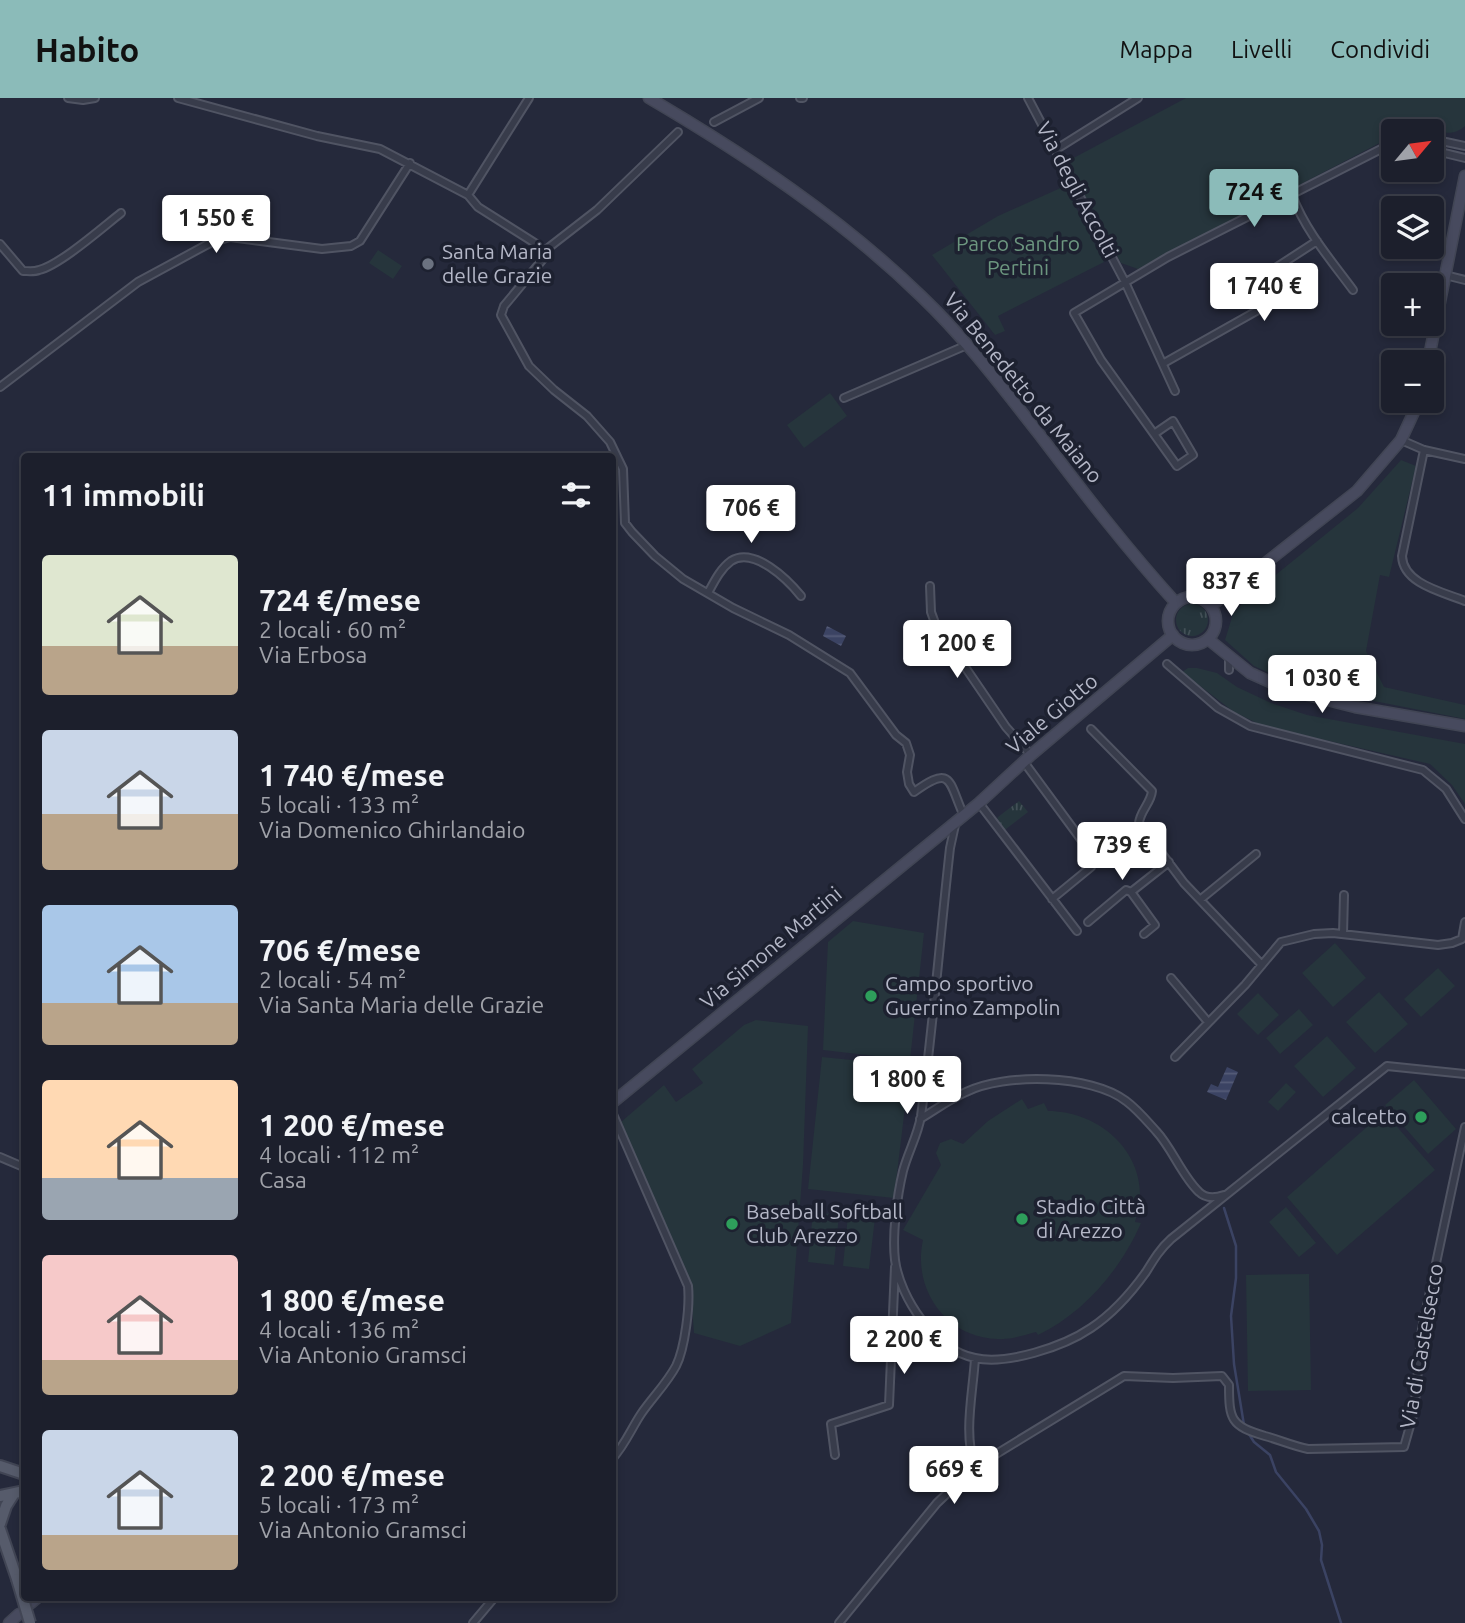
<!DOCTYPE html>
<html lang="it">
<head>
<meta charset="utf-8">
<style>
	body { margin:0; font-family:Ubuntu,sans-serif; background:#252734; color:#f1f3f6; height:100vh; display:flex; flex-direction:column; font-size:26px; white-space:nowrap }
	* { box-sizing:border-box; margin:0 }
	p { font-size:23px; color:#a0a2a9 }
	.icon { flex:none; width:38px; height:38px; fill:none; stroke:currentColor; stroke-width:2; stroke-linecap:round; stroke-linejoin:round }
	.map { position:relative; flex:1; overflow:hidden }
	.details { position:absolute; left:21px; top:355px; width:595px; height:1148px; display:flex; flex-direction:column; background:#1c1f2c; border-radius:7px; box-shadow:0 4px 10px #0003,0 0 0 2px #3a3d48 }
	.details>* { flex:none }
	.needle { width:46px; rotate:61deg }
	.tools { position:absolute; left:1381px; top:21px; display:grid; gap:14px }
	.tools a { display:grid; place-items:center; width:63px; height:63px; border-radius:7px; background:#1c1f2c; box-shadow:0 4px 10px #0003,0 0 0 2px #3a3d48; font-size:35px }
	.price { position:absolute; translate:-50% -60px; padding:0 16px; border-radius:7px; background:#fff; color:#222; font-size:23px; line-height:46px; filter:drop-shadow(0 2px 4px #0008) }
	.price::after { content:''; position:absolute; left:50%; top:42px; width:21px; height:16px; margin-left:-10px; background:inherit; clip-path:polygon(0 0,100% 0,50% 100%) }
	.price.current { background:#8bbbb9; color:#111 }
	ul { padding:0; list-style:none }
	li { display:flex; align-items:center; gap:21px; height:175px; padding:0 21px }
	li span { display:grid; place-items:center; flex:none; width:196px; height:140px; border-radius:7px; color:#555 }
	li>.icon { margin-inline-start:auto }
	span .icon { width:84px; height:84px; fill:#fffc; stroke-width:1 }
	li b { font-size:30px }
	h2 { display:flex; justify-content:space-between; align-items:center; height:84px; padding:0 21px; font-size:30px }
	header { display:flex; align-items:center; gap:42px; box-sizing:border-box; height:98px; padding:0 35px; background:#8bbbb9; color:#111 }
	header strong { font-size:33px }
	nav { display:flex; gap:38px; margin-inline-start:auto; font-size:24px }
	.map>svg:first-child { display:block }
</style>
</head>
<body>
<header>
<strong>Habito</strong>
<nav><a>Mappa</a><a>Livelli</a><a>Condividi</a></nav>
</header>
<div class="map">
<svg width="1465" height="1525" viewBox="0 0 1465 1525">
	<defs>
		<pattern id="grass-tufts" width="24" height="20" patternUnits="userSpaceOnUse" patternTransform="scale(1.75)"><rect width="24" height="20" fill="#26353c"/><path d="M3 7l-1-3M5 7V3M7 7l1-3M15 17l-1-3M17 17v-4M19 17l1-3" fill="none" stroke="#435057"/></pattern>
		<pattern id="water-rules" width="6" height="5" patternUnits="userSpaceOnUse" patternTransform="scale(1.75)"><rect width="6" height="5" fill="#3b4363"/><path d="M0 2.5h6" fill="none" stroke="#555c78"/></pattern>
	</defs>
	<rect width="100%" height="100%" fill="#25293b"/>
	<path fill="url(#grass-tufts)" d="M1176 522a16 16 0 1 1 32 0a16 16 0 1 1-32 0Z
		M1019 703 1028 714 1002 734 995 726 998 719Z"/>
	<path fill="#26353c" d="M1186 0H1465V28C1450 42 1433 30 1415 29 1408 28 1401 33 1393 33V38L1138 171 1121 165 1066 64Z
		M1065 88 1104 164 998 218 1005 233 995 237 932 157 998 118Z
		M378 152 402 168 393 181 369 165Z
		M830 295 847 318 804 350 787 327Z
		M1401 362 1416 368 1389 479 1380 477 1366 553 1384 589 1465 607V621L1298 588 1254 568 1225 542 1233 516 1246 501 1358 410Z
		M1188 570H1197L1217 575 1237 589 1271 605 1307 617 1465 646V706L1452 687 1430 666 1263 628 1234 614 1182 574Z
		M853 823 924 835 910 962 823 952 828 844Z
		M1335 845 1366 880 1333 909 1302 875Z
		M1438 870 1455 888 1421 919 1404 901Z
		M1379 894 1408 926 1375 955 1346 924Z
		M1258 895 1279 917 1258 937 1237 916Z
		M1299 911 1313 927 1280 956 1266 940Z
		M756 922 808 928 803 1067 791 1225 740 1248 694 1235 690 1185 621 1024 664 987 676 1004 703 985 692 971 744 927Z
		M1327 938 1356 970 1323 999 1294 968Z
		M822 959 910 968 894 1100 808 1091Z
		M1414 982 1456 1031 1428 1056 1385 1007Z
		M1286 985 1296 994 1278 1013 1268 1004Z
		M1022 1001 1028 1011 1044 1005 1048 1013C1096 1013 1143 1050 1140 1102 1140 1109 1137 1117 1135 1124L1141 1125C1121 1171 1084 1215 1038 1237L1036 1234C1024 1237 1011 1242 998 1241 946 1240 912 1191 923 1142L903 1132 941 1067 936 1055 940 1045 951 1041 963 1046 988 1023Z
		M1384 1014 1435 1072 1337 1157 1287 1099Z
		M1286 1109 1316 1145 1299 1159 1269 1124Z
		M813 1114 839 1117 834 1167 808 1164Z
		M848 1117 875 1120 869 1171 843 1168Z
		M1309 1176 1311 1292 1248 1293 1246 1177Z"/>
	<path fill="url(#water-rules)" d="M827 528 846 538 841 548 823 538Z
		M1227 969 1238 974 1226 1002 1207 994 1211 986 1218 989Z"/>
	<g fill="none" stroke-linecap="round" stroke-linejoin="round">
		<path stroke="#3b4363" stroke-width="2.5" d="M1224 1110 1236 1148V1180L1231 1218 1234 1266 1244 1327
			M1247 1333 1254 1344 1270 1357 1276 1374 1306 1411 1319 1433 1322 1447 1321 1462 1341 1525"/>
		<g stroke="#505463" stroke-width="10">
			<path id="street" d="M68 0 83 2 95 0
				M178 0 317 38 380 51 468 97 478 109 538 147 543 154V161L504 208 501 217 529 268 554 292 587 318 610 344 623 371 625 425 632 434 655 458 683 481 733 510 789 537 850 575 896 637 906 645 910 657 907 674 909 686 914 694C953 666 948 683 964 718
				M800 0H803
				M1028 0 1125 184 1175 293
				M714 24 759 0
				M1432 41 1465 48
				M1055 52 1138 0
				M1432 52 1465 60
				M468 97 529 0
				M1292 97C1305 132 1330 161 1353 192
				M0 146 23 173C28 173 34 174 39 172 60 167 103 129 121 115
				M543 154 597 112 678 34
				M1445 177 1465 182
				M1164 265 1269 206 1260 180 1317 143
				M0 289 138 184 210 145 230 139 322 151 351 148 360 143 410 65
				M844 300 967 247
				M1154 336 1173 323 1193 357 1177 368 1101 262 1074 215 1168 159 1393 45
				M1401 342 1424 352 1465 361
				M1424 352 1402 458C1403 486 1443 494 1465 503
				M930 488 931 514 935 525 1006 629 1031 657
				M708 495C714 484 720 471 731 463 754 448 788 482 801 498
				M1229 559V572
				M1167 566 1218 610 1250 628 1423 672 1446 691 1465 721
				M1091 631 1152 693C1151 705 1140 713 1139 725L1184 785 1262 867
				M1024 664 1091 755
				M979 705 1077 833
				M955 727 950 750C940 839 933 929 921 1018 918 1037 908 1054 903 1073 897 1098 892 1137 895 1162 900 1200 935 1252 975 1260 1007 1267 1063 1249 1091 1230 1112 1216 1131 1195 1146 1174 1154 1161 1160 1151 1171 1141L1387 968 1465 976
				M1052 801 1091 769
				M1201 801 1256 756
				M1088 824 1126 792 1131 794
				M1144 836 1155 827 1131 794 1169 764
				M1343 836 1344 797
				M1171 880 1208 924
				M1175 959 1245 887 1281 844 1314 836 1333 835 1438 847 1452 845 1462 841 1465 824
				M612 1014 688 1188C690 1208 685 1250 676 1268 667 1285 652 1300 641 1316 631 1331 625 1347 612 1361
				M920 1021C935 1012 950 1001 966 994 1004 975 1091 976 1126 1003 1137 1011 1147 1023 1156 1033 1172 1050 1182 1078 1199 1094 1206 1101 1215 1100 1224 1097
				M0 1059 21 1068 24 1067
				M835 1357 831 1326 889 1307 895 1169
				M975 1369 1124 1278 1173 1280 1222 1278 1229 1287C1229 1322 1231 1328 1265 1338 1280 1342 1293 1348 1308 1351L1404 1349 1414 1314 1422 1231 1465 1029
				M473 1525 494 1500
				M839 1525 937 1405 975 1369C963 1336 973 1295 975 1260"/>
		</g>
		<g stroke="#414554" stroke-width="13">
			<path id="secondary" d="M649 0C746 57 841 120 922 199 965 240 1002 289 1039 336 1083 394 1127 451 1176 505
				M1428 264 1465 78
				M1168 523a24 24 0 1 1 48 0a24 24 0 1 1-48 0Z
				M1211 508 1357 393 1401 342 1419 303
				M1208 541 1250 575 1288 592 1355 609 1465 628
				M612 1005 979 705 1031 657 1173 537
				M31 1505 37 1500
				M9 1525 19 1516"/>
		</g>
		<g stroke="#414554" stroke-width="14">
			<path id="primary" d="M0 1368 24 1376
				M0 1398 24 1393
				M0 1426 6 1408 13 1397
				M0 1431 17 1481"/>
		</g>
		<use href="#street" stroke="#383c4b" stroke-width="6"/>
		<use href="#secondary" stroke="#474a5e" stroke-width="10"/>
		<use href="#primary" stroke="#565b6b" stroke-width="10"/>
		<g stroke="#414554" stroke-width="14" stroke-linecap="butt">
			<path id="primary-bridge" d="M17 1481 30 1525"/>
		</g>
		<use href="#primary-bridge" stroke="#565b6b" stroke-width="10"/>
	</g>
	<circle fill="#6b7280" stroke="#1d2130" stroke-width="2.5" cx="428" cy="166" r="7"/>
	<g fill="#2e9e5b" stroke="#1d2130" stroke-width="2.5">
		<circle cx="871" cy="898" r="7"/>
		<circle cx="1421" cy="1019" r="7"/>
		<circle cx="1022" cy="1121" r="7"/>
		<circle cx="732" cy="1126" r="7"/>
	</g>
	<g text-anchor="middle" stroke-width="7" stroke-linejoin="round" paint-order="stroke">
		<g font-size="21" fill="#b4b7c7" stroke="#1d2130">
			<text transform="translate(1077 92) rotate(62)" y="7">Via degli Accolti</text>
			<text transform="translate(1023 290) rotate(51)" y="7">Via Benedetto da Maiano</text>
			<text transform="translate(1052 616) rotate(-40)" y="7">Viale Giotto</text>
			<text transform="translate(771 850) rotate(-40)" y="7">Via Simone Martini</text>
			<text transform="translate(1422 1248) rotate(-80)" y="7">Via di Castelsecco</text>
		</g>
		<g font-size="21" fill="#6c967f" stroke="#1d2130">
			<text x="1018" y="153">Parco Sandro<tspan x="1018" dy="24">Pertini</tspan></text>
		</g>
		<g font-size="21" fill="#b4b7c7" stroke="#1d2130" text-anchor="start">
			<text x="442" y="161">Santa Maria<tspan x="442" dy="24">delle Grazie</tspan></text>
			<text x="885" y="893">Campo sportivo<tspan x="885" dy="24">Guerrino Zampolin</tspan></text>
			<text x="1407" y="1026" text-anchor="end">calcetto</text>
			<text x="1036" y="1116">Stadio Città<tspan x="1036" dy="24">di Arezzo</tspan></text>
			<text x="746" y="1121">Baseball Softball<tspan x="746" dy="24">Club Arezzo</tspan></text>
		</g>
	</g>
</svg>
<div class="tools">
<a><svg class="needle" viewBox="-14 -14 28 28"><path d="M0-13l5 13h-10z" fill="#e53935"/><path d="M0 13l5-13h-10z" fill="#a0a2a9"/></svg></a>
<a><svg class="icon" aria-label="layers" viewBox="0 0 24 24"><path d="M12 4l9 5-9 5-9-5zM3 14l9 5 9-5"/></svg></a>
<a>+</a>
<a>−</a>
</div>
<b class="price current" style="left:1254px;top:131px">724 €</b>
<b class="price" style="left:216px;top:157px">1 550 €</b>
<b class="price" style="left:1264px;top:225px">1 740 €</b>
<b class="price" style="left:751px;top:447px">706 €</b>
<b class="price" style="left:1231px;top:520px">837 €</b>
<b class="price" style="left:957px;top:582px">1 200 €</b>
<b class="price" style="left:1322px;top:617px">1 030 €</b>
<b class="price" style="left:1122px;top:784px">739 €</b>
<b class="price" style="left:907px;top:1018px">1 800 €</b>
<b class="price" style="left:904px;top:1278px">2 200 €</b>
<b class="price" style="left:954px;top:1408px">669 €</b>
<section class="details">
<h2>11 immobili<svg class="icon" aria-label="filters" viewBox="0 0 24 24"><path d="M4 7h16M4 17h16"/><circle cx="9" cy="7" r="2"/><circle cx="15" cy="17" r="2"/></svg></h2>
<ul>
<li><span style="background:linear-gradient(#dfe7d0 65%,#b9a48a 0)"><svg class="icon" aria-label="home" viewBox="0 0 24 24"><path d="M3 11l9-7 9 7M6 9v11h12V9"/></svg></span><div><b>724 €/mese</b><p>2 locali · 60 m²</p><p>Via Erbosa</p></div></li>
<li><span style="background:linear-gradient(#c9d6e8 60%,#b9a48a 0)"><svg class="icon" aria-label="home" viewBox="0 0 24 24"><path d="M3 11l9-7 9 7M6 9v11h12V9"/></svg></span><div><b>1 740 €/mese</b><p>5 locali · 133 m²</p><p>Via Domenico Ghirlandaio</p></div></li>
<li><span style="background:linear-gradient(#a9c7e8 70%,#b9a48a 0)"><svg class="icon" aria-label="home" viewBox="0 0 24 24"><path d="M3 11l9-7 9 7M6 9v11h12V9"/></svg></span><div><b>706 €/mese</b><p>2 locali · 54 m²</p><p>Via Santa Maria delle Grazie</p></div></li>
<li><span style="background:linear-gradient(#ffd9b3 70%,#9aa5b1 0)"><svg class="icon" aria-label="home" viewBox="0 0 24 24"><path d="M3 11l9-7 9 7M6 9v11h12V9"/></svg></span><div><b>1 200 €/mese</b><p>4 locali · 112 m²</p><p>Casa</p></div></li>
<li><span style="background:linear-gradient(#f6c9c9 75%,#b9a48a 0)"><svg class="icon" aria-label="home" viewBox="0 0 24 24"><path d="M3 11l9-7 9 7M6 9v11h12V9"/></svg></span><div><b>1 800 €/mese</b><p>4 locali · 136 m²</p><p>Via Antonio Gramsci</p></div></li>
<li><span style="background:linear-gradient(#c9d6e8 75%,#b9a48a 0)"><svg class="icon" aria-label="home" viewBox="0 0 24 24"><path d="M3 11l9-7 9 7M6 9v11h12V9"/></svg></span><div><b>2 200 €/mese</b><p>5 locali · 173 m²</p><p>Via Antonio Gramsci</p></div></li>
</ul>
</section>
</div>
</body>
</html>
